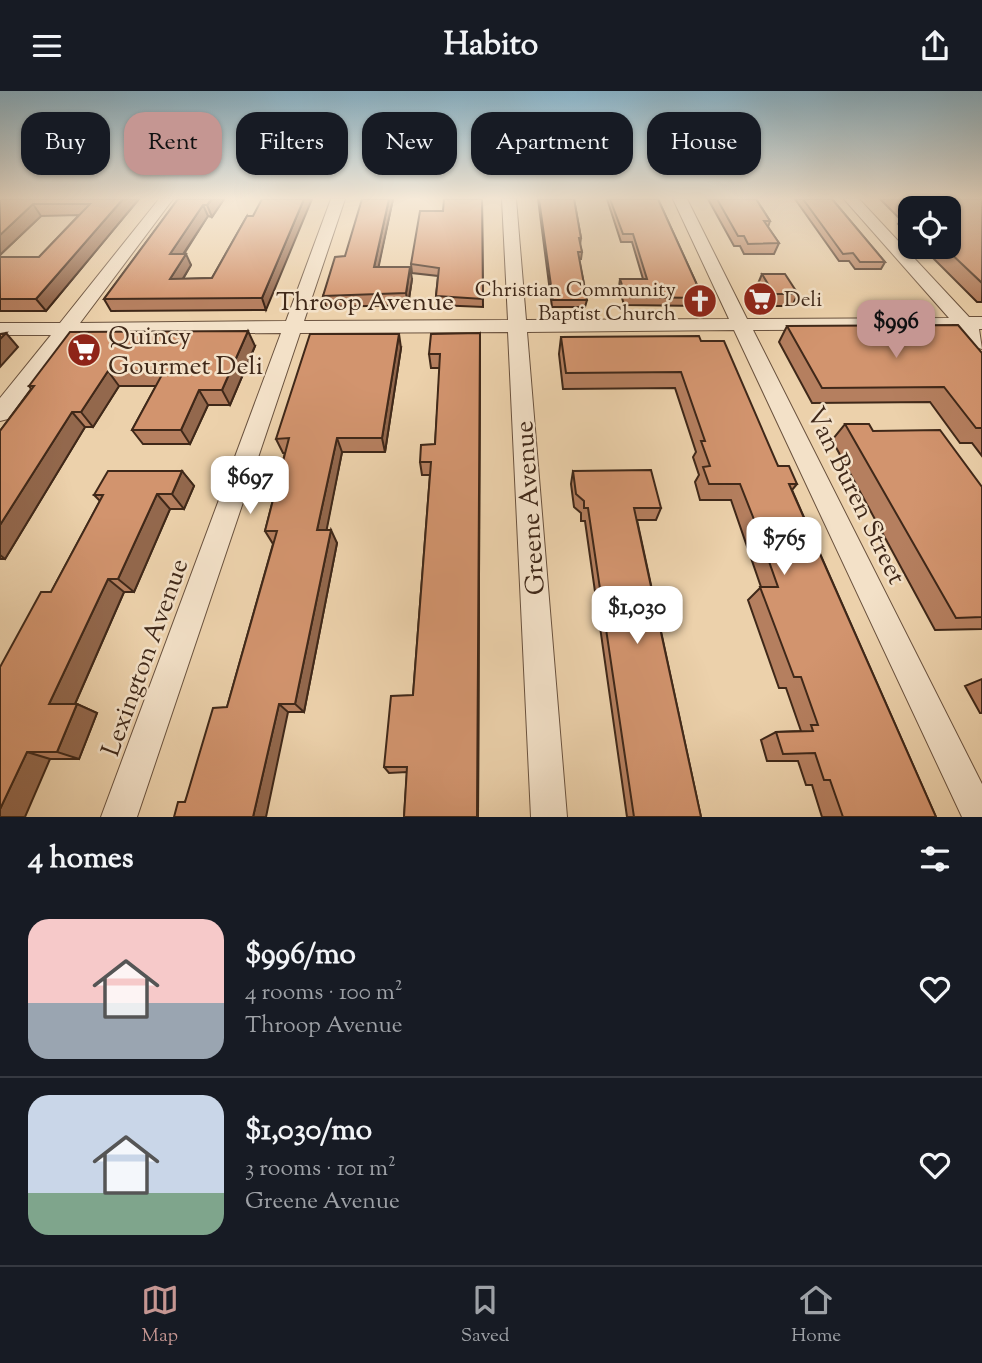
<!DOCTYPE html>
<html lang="en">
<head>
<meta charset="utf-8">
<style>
	body { margin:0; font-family:"Sorts Mill Goudy",serif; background:#242831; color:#f1f3f6; height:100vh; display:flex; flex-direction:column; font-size:26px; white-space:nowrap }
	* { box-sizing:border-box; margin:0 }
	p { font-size:23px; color:#9ea1a6 }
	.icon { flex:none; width:38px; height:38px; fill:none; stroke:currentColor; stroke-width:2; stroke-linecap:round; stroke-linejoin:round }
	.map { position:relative; height:726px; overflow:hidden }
	.drawer { display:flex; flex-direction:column; background:#171b24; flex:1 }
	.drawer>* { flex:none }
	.top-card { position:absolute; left:21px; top:21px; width:942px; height:63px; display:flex; gap:14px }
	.tools { position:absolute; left:898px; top:105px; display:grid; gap:14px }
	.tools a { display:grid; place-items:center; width:63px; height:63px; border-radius:14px; background:#171b24; box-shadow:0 2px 5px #0004; font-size:35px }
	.price { position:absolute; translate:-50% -60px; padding:0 16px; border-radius:14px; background:#fff; color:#222; font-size:23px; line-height:46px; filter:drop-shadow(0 2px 4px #0008) }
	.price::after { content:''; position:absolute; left:50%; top:42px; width:21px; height:16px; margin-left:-10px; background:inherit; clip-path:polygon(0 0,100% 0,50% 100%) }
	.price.selected { background:#c59692; color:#111 }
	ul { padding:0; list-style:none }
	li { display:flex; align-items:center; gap:21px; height:175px; padding:0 28px }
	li+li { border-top:2px solid #363941 }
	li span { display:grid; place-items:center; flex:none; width:196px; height:140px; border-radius:21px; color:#555 }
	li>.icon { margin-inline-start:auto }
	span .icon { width:84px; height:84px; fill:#fffc; stroke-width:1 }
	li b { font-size:30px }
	h2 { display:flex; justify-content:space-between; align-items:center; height:84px; padding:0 28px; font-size:30px }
	.tag { padding:0 24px; border-radius:21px; background:#171b24; box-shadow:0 2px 5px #0004; font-size:24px; line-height:63px }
	.tag.selected { background:#c59692; color:#111 }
	header { display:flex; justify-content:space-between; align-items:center; height:91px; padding:0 28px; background:#171b24; font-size:32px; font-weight:700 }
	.tabs { display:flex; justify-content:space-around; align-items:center; height:98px; border-top:2px solid #363941; background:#171b24; font-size:19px; color:#9ea1a6 }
	.tabs a { display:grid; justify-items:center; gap:4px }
	.tabs .selected { color:#c59692 }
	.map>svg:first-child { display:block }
</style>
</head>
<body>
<header><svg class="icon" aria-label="menu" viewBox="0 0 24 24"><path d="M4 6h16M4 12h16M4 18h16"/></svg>Habito<svg class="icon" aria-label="share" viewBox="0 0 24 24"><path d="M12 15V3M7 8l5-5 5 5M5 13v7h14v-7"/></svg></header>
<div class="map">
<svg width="982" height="726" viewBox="0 0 982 726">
	<rect width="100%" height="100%" fill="#ecd1ab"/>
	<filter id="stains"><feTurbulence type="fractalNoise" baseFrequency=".00286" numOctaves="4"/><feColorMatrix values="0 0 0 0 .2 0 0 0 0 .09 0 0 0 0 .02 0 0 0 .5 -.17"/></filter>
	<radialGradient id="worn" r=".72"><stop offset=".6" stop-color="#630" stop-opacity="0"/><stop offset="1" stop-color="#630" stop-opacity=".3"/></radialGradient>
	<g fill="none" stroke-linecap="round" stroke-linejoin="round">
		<g stroke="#6a523e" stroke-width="2">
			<path id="street" d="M159 108H173L80 232 286 230 331 108H345L304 230 508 229 502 108H516L526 229 729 228 673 108H687L747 228 949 227 844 108H859L969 226H982V238H979L982 258 975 256 959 238 753 239 982 693V726H962L734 239 527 241 567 726H531L508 241 300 242 137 726H101L281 242 71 243 8 328 0 330V307L51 244H0V232H60Z"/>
		</g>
		<use href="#street" fill="#f3e1c8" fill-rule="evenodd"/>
	</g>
	<path fill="#b57f5f" stroke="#3f2819" stroke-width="2" d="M0 108H139L46 220H0V166H39L79 124 41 125 0 164Z
		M178 108H224L212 126 208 125 184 163 191 174 183 188 212 187 247 125 266 219 111 220 104 208Z
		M393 108 378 176 412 188 408 214 326 216 323 205 345 165Z
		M482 108 483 216 437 214 436 205 438 185 412 182 411 173 443 120Z
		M538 108H574L581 147 580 154 582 161 581 168H579L587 209 585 216H552Z
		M607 108H658L703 207 700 215 624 214 619 196 620 188H643L632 151H621Z
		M708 108H756L770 130 768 136 779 152 774 163H744L740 155H734Z
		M795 108H832L885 171 881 178H855L849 170H839Z
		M880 108H982V211H977L922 156H948L910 117V144L898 133 901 129Z
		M762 183 798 203 792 215H768L757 195Z
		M787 235 982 262V365L972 352H960L930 311 812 312 779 251Z
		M480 242 478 726H404L407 681 389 682 384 676 413 604 430 384H422L420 371 435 353 440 277H431L429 263Z
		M561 246 701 250 778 375 797 393 792 399 936 726H822L812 694H806L798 670H767L761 649 776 641 801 640 786 597H779L748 509 761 496 731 409H700L695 391 699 384 693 366 696 361 675 297 563 298 559 263Z
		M255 255 230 314H208L190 353H143L132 339 156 295H119L93 336H85L5 468H0V340L31 298 29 295Z
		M401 257 385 361H342L326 439 337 452 304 621H288L185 711 227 616 273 453 265 440 285 362H283L276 348Z
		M845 333 873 340 982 396V538L935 539 832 349Z
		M182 380 194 395 184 418H170L134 501H124L75 613H77L97 622 79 668H50L0 726 51 501 100 410 94 404Z
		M573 380 661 417 656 429H637L701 726H627L585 430H581V422L574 416 571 393Z
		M982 588V622H980L965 595Z"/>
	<path fill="#93684d" stroke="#3f2819" stroke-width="2" d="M123 108H139L46 220 36 208Z
		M212 108H224L212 126 207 114Z
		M304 108H312L266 219 262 207Z
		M389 108H393L376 188 374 176Z
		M33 113 41 125 0 164V144Z
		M203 114 208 125 176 174 170 163Z
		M186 163 191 174 176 199 170 188Z
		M410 176 412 188 408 214 406 202Z
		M248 240 255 255 230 314 222 299Z
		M6 242 18 256 0 276V248Z
		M480 242 478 726H477Z
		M399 243 401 257 385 361 382 347Z
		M108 280 119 295 93 336 81 321Z
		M199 299 208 314 190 353 181 339Z
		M72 321 85 336 5 468 0 464V434Z
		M337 347 342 361 324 452 317 439Z
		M182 380 194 395 184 418 172 403Z
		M157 403 170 418 134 501 118 488Z
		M331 439 337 452 304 621 295 613Z
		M108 488 124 501 71 622 49 613Z
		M77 613 97 622 79 668 57 661Z
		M279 613 288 621 266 726H253Z
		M27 661 50 668 25 726H0V718Z"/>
	<path fill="#d2946e" stroke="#3f2819" stroke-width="2" d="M0 108H123L36 208H0V166H39L90 113H33L0 144Z
		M178 108H212L207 114H203L170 163H186L170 188 212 187 247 125H253L262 108H304L262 207 104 208Z
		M362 108H389L374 176H410L406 202 323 205 335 166 345 165Z
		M444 108H482L483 208 436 205 439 177 411 173 420 120H443Z
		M539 108H574L581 147H579L582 161H578L587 209H553Z
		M610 108H658L703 207 626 206 620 188H647L633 143H623Z
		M717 108H756L770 130H764L779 152 748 153 744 145H738Z
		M803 108H832L885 171H860L853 162 843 163Z
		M900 108H982V192L944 156H948V117L910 118Z
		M762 183H785L798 203H774Z
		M958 234 982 262V337H976L944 296 822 297 787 235Z
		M248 240 222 299H199L181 339H132L164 280H108L81 321H72L0 434V340L34 295H29L70 241Z
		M6 242 0 248V243Z
		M480 242 477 726H404L407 676H384L391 605 413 604 431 371H420L421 354 435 353 440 263H429L431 243Z
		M310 243H399L382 347H337L317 439H331L295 613H279L253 726H174L178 711H185L213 617 227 616 277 440H265L289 347 276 348Z
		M699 245 701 250H724L778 375H789L797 393H789L936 726H843L830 689H824L815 662 783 663 776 641 813 640 811 634H818L801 586H794L760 496H778L755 431 740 393H709L703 376 710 375 701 350H705L681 281 566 282 561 246Z
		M845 333H869L873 340 940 339 982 396V526L956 527Z
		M651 379 661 417H634L701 726H634L588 417H584V410L576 403 573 380Z
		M108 380H182L172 403H157L118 488H108L49 613H77L57 661H27L0 718V576L41 501H51L103 404H94Z"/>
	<linearGradient id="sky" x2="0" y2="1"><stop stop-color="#89b6cd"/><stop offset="0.51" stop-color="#f6ead9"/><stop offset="1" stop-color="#f6ead9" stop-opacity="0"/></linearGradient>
	<rect width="982" height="210" fill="url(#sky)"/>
	<defs>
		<g id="supermarket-disc" transform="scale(1.75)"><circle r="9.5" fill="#8f2418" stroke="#f3e1c8"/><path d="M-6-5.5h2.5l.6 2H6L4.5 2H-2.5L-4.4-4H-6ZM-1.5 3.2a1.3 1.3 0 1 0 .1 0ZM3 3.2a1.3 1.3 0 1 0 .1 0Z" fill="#fff"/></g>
		<g id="church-disc" transform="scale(1.75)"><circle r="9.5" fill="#8f2418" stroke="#f3e1c8"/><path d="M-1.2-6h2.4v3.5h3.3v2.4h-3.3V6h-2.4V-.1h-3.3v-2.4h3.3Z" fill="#fff"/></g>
	</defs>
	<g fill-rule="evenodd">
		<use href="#supermarket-disc" x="760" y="208"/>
		<use href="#church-disc" x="700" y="210"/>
		<use href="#supermarket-disc" x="84" y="259"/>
	</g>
	<g text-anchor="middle" stroke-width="5" stroke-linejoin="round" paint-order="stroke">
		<g font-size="21" fill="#3f2819" stroke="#f3e1c8" text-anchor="end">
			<text x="676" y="205">Christian Community<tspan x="676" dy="24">Baptist Church</tspan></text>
			<text x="784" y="215" text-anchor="start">Deli</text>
		</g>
		<g font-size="26" fill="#3f2819" stroke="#f3e1c8">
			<text x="365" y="219">Throop Avenue</text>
			<text transform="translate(857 404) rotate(64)" y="9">Van Buren Street</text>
			<text transform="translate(529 417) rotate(-94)" y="9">Greene Avenue</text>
			<text transform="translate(144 566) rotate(-70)" y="9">Lexington Avenue</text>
		</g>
		<g font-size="26" fill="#3f2819" stroke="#f3e1c8" text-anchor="start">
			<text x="108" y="253">Quincy<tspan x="108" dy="30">Gourmet Deli</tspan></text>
		</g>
	</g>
	<rect width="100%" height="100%" filter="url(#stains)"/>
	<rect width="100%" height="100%" fill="url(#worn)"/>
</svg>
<div class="tools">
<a><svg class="icon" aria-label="locate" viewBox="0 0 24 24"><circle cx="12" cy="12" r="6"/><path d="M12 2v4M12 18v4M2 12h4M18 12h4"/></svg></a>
</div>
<b class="price selected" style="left:896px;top:269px">$996</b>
<b class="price" style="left:250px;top:425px">$697</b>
<b class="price" style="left:784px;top:486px">$765</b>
<b class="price" style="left:637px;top:555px">$1,030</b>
<div class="top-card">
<a class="tag">Buy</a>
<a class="tag selected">Rent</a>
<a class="tag">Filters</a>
<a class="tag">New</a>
<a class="tag">Apartment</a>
<a class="tag">House</a>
</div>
</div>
<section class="drawer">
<h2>4 homes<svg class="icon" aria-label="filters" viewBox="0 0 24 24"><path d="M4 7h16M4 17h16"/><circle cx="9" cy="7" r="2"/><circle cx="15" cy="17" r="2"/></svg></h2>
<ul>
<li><span style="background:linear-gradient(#f6c9c9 60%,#9aa5b1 0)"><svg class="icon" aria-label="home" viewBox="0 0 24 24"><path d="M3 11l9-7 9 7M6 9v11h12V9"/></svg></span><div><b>$996/mo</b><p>4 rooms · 100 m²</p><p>Throop Avenue</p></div><svg class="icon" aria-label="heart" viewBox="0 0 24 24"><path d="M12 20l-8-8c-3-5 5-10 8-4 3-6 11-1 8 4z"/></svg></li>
<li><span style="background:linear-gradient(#c9d6e8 70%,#7fa58c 0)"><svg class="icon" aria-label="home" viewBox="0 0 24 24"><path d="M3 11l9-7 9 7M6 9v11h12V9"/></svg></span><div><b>$1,030/mo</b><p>3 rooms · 101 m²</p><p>Greene Avenue</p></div><svg class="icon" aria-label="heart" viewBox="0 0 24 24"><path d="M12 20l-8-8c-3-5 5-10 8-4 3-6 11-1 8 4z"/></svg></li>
</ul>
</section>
<nav class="tabs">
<a class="selected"><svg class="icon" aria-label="map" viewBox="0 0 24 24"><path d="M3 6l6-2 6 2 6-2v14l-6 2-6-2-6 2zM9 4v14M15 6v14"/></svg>Map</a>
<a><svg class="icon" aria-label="saved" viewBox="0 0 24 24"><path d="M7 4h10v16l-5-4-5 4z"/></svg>Saved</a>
<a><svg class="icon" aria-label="home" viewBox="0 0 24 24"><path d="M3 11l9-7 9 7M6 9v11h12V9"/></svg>Home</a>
</nav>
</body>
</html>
